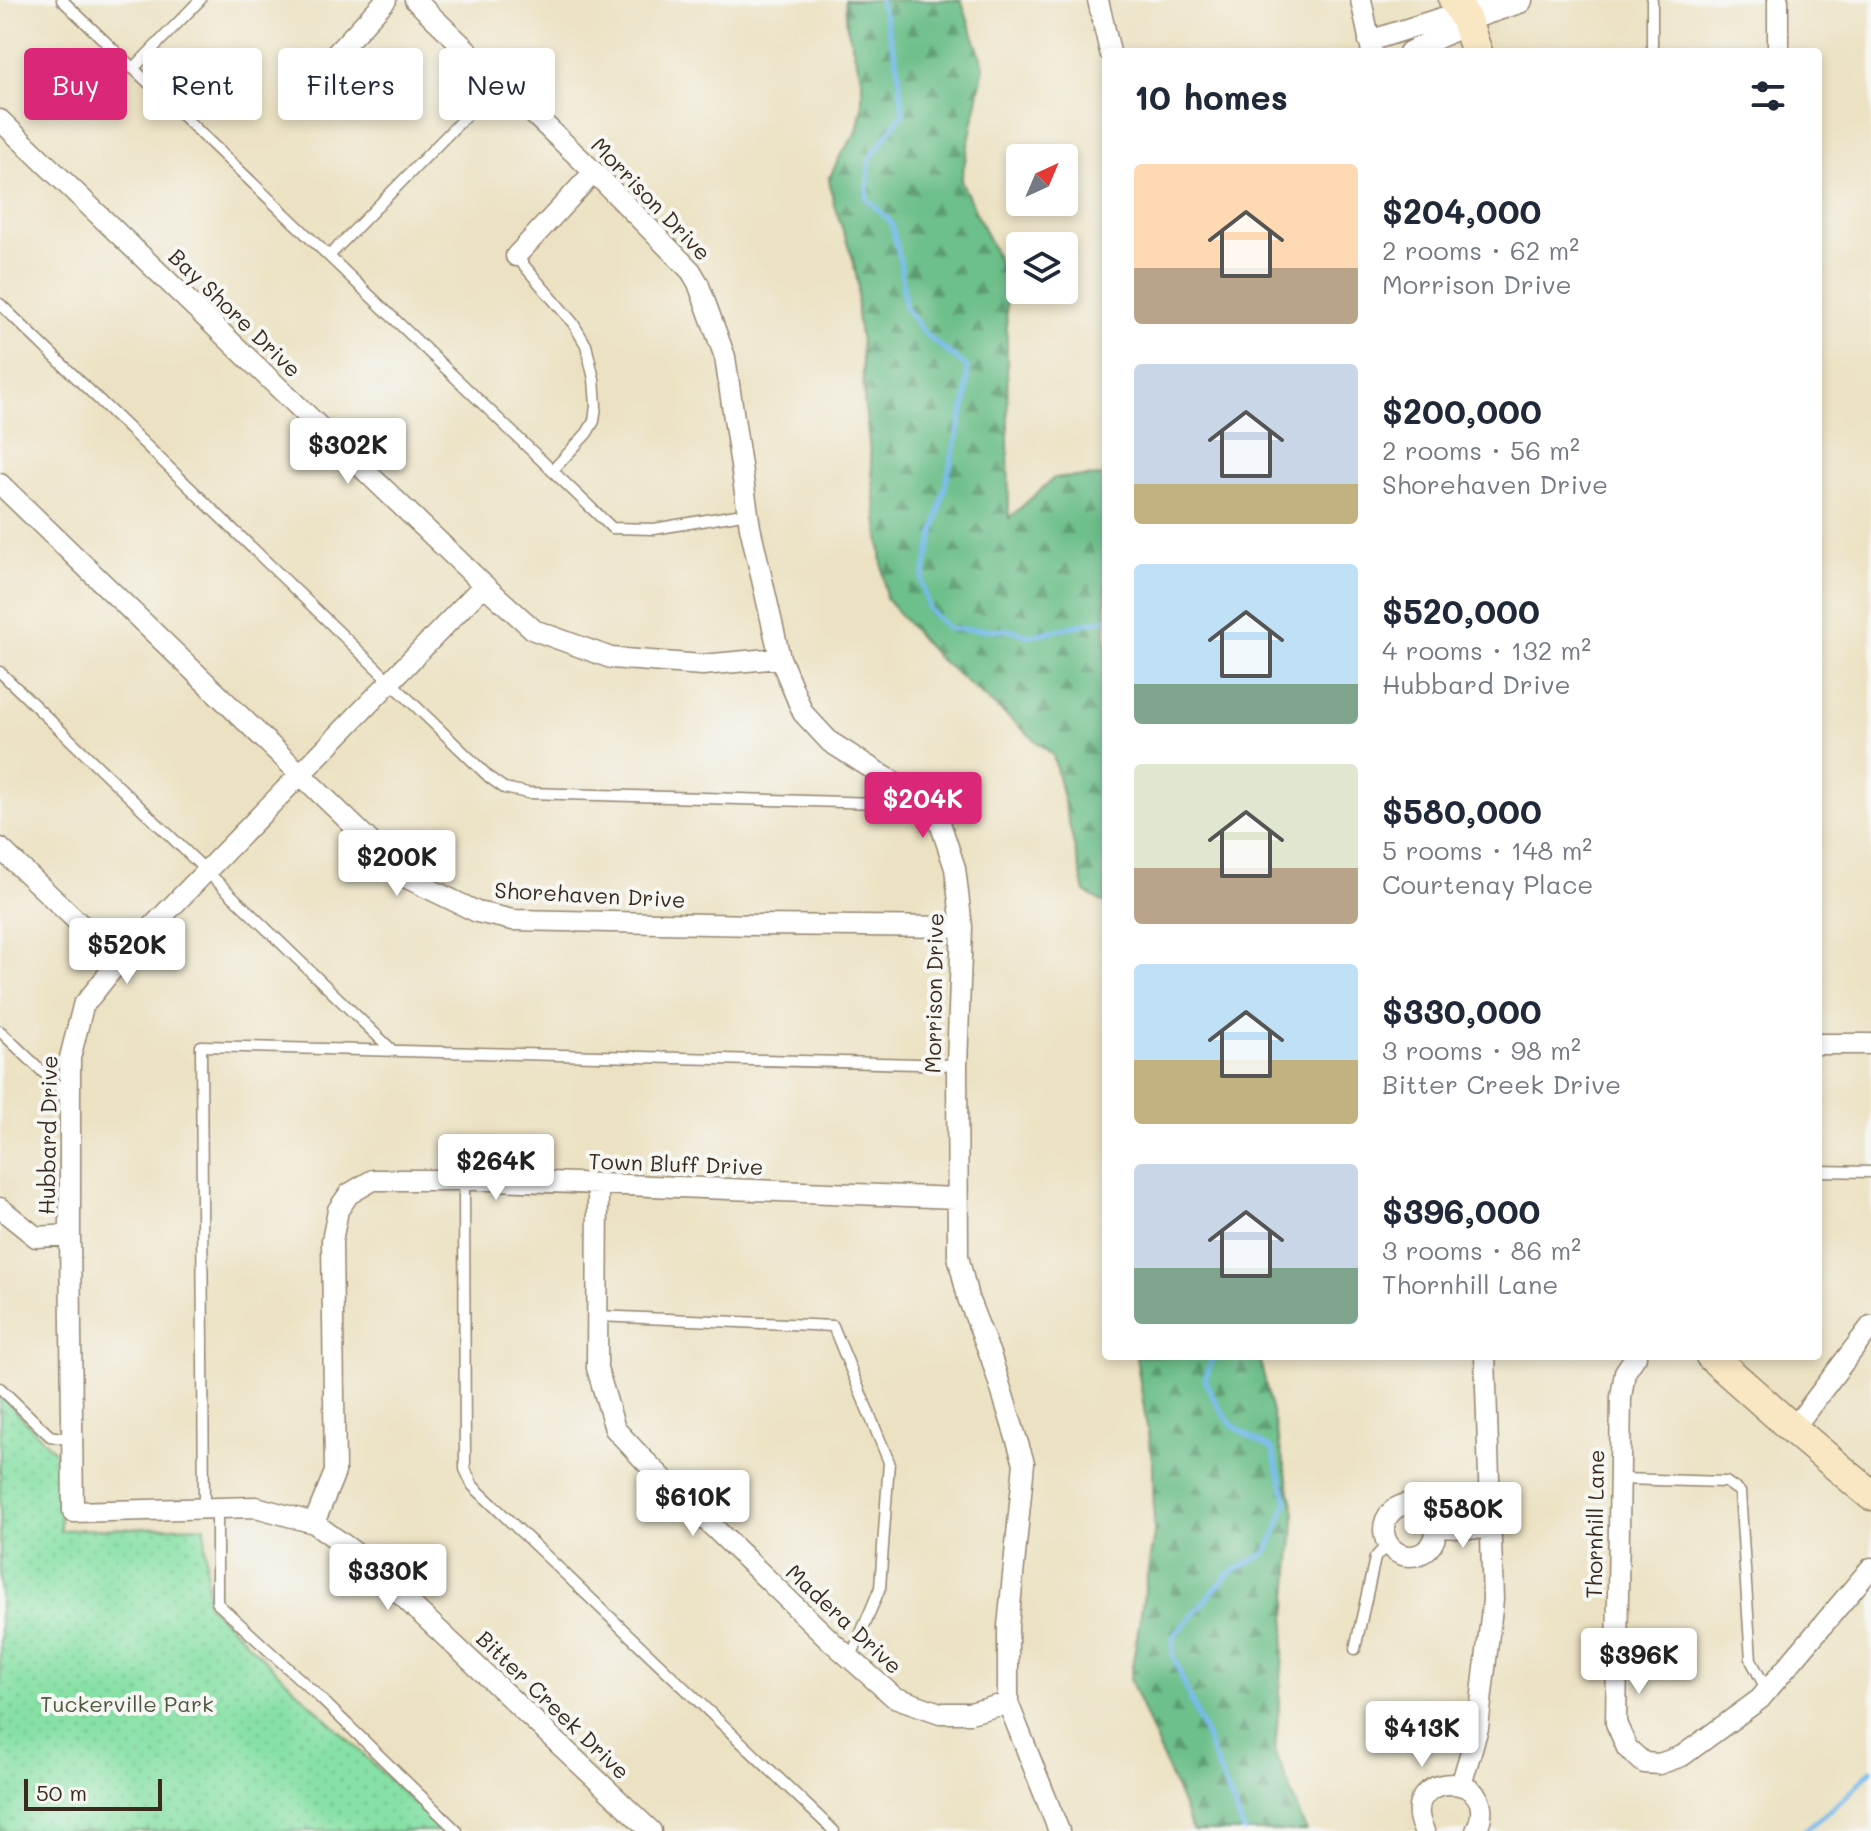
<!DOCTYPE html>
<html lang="en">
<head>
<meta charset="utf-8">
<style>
	body { margin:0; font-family:Mali,sans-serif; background:#f2f2f3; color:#1f2937; height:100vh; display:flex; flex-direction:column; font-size:30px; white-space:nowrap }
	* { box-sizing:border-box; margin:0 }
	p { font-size:26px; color:#747a83 }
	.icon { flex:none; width:44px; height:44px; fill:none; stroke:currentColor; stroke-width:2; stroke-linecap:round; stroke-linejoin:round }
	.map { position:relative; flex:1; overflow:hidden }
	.drawer { position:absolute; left:1102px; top:48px; width:720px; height:1312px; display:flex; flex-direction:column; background:#fff; border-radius:8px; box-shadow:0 4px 12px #0003 }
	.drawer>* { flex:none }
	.top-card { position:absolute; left:24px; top:48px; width:760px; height:72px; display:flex; gap:16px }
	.needle { width:52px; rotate:44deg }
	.fabs { position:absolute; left:1006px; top:144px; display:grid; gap:16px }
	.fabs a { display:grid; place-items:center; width:72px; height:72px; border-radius:8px; background:#fff; box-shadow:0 4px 12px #0003; font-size:40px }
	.scale { position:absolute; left:24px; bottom:20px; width:138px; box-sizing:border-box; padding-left:8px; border:4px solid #3b2a1e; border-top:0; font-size:22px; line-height:28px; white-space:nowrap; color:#3b2a1e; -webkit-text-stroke:6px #f6f6f2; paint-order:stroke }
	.price { position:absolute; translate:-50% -68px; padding:0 18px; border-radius:8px; background:#fff; color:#222; font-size:26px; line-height:52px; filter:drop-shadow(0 2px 4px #0008) }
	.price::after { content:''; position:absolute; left:50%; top:48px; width:24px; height:18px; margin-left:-12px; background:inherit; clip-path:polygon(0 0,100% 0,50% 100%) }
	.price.active { background:#db2777; color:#fff }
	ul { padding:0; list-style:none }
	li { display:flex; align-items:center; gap:24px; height:200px; padding:0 32px }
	li span { display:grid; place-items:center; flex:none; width:224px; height:160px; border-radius:8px; color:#555 }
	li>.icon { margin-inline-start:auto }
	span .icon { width:96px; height:96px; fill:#fffc; stroke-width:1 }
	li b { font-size:34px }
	h2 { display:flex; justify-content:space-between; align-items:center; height:96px; padding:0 32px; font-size:34px }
	.pill { padding:0 28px; border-radius:8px; background:#fff; box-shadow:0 4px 12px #0003; font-size:28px; line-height:72px }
	.pill.active { background:#db2777; color:#fff }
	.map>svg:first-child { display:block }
</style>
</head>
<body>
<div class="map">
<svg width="1871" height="1831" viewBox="0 0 1871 1831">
	<defs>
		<pattern id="forest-firs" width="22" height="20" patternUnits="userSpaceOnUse" patternTransform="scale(2)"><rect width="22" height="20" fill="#6dbf8b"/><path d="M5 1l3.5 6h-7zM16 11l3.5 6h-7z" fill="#5b9b71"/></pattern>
		<pattern id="park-dots" width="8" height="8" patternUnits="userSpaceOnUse" patternTransform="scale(2)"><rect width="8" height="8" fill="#87e1a6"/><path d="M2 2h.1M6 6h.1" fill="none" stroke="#75c18e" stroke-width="1.8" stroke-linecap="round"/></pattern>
	</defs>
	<rect width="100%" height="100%" fill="#f6f6f2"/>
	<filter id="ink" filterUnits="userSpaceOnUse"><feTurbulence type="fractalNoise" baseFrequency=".0125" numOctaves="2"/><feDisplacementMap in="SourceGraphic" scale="16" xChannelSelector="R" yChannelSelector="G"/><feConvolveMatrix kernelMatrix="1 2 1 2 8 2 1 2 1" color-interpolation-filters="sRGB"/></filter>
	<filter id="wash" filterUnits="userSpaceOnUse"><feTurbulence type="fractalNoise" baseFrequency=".006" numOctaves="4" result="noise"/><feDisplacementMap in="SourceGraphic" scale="32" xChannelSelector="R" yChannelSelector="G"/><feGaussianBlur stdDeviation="1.8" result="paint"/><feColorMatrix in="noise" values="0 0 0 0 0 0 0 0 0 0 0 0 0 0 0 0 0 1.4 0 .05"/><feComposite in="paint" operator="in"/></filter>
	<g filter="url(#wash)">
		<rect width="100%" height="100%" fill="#ece2c3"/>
		<path fill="url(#forest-firs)" stroke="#547454" stroke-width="2" d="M845 0H961L984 66 961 181 1006 276 1009 518 1054 478 1106 476V904L1085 892 1053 755 937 657 886 599 864 398 861 343 857 314 858 285 853 259 834 205 829 179 840 156 857 132 862 107V80L847 27Z
			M1136 1356H1259L1295 1513 1275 1751 1306 1831H1193L1130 1679 1154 1534 1153 1466Z"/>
		<path fill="url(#park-dots)" stroke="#618662" stroke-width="2" d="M0 1395 59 1456 60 1530 205 1526 208 1605 443 1831H0Z"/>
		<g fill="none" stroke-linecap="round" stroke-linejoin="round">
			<path stroke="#75baec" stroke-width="5" d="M880 0 898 66 903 113 870 159 866 198 891 222 900 260 905 307 925 334 967 367V395L922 582 929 610 949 629 1014 630 1028 636 1106 619
				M1213 1356 1205 1380C1223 1421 1233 1429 1272 1449L1287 1501 1276 1532 1266 1553 1228 1574 1173 1637V1656L1244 1831
				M1804 1831 1846 1797 1871 1770"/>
		</g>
	</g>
	<g filter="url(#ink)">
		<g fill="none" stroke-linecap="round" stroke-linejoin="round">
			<g stroke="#948670" stroke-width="13">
				<path id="service" d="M62 0 612 528 654 529 748 513
					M1652 0V52
					M133 69 200 0
					M329 256 500 81
					M516 256 573 323 586 345 594 379 596 405 594 421 587 433 552 471
					M0 304 490 778 504 788 528 793 915 804
					M0 672 393 1051
					M0 1031 68 1096
					M1818 1171 1871 1172
					M464 1180 465 1469 473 1486 834 1831
					M597 1316 833 1326 889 1462 880 1588 850 1659
					M0 1388 50 1436 72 1440
					M1620 1479 1726 1482 1740 1492 1751 1660 1767 1691
					M217 1508V1603L316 1694 457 1831
					M204 1509 201 1046 957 1065
					M1355 1649 1375 1558 1388 1543"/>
			</g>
			<g stroke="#948670" stroke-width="23">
				<path id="minor" d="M415 0 594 172 691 271 698 283 725 357 750 527 780 658 803 713 830 742 898 785 940 823 955 868 962 927 957 1065 958 1256 968 1298 991 1357 1024 1463 1008 1627V1703L1059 1831
					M1098 0 1110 52
					M1361 0 1372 52
					M1369 41 1448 16 1465 18
					M1409 52 1455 30 1465 18
					M1778 52V0
					M320 71 386 0
					M0 120 484 585 534 630 611 658 702 665 780 658
					M516 256 594 172
					M0 484 409 879 477 912 513 920 757 925 962 927
					M484 585 119 961 83 1006 70 1058V1235L73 1512 256 1507 314 1523 361 1557 651 1831
					M0 848 119 961
					M1818 1044H1871
					M598 1185 597 1368 615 1429 643 1459 832 1642 894 1697 940 1713H970L1008 1703
					M0 1208 36 1237 70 1235
					M1636 1356 1625 1372 1621 1397 1616 1723 1627 1748 1644 1763 1659 1764 1682 1756 1760 1699 1871 1568
					M1793 1429 1871 1326
					M1384 1530a26 26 0 1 1 52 0a26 26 0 1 1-52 0Z
					M314 1523 335 1472 332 1241 338 1210 349 1194 373 1180H496L957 1198
					M1436 1527 1491 1529
					M1461 1785 1478 1728 1493 1600 1485 1356
					M1424 1831C1394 1769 1506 1768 1476 1831"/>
			</g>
			<g stroke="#948670" stroke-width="29">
				<path id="tertiary" d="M1465 18 1519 0"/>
			</g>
			<g stroke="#948670" stroke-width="33">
				<path id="secondary" d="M1454 0 1465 18 1477 52
					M1711 1356 1793 1429 1871 1495"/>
			</g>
			<use href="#service" stroke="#fff" stroke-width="10"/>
			<use href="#minor" stroke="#fff" stroke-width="20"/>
			<use href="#tertiary" stroke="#fff" stroke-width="26"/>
			<use href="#secondary" stroke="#f9e7c3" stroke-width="30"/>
		</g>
	</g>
	<g text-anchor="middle" stroke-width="8" stroke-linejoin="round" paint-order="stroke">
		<g font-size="22" fill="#3b2a1e" stroke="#f6f6f2">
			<text transform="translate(651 199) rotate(46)" y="8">Morrison Drive</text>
			<text transform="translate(235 313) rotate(44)" y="8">Bay Shore Drive</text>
			<text transform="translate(590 895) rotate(3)" y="8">Shorehaven Drive</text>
			<text transform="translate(934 993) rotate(-89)" y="8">Morrison Drive</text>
			<text transform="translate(48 1135) rotate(-89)" y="8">Hubbard Drive</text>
			<text transform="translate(676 1164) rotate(2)" y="8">Town Bluff Drive</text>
			<text transform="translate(1595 1524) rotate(-89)" y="8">Thornhill Lane</text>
			<text transform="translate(844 1619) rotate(43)" y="8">Madera Drive</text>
			<text transform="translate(553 1705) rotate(44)" y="8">Bitter Creek Drive</text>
		</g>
		<g font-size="22" fill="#4e5840" stroke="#f6f6f2">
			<text x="127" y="1712">Tuckerville Park</text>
		</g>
	</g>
</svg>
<div class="fabs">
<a><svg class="needle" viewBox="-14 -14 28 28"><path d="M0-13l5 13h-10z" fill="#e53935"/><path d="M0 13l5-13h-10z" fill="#747a83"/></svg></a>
<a><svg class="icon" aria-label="layers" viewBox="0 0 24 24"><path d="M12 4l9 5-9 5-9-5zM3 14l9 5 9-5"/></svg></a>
</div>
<div class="scale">50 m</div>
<b class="price" style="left:348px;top:486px">$302K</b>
<b class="price active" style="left:923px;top:840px">$204K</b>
<b class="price" style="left:397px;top:898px">$200K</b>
<b class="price" style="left:127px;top:986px">$520K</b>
<b class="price" style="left:496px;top:1202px">$264K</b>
<b class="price" style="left:693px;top:1538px">$610K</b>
<b class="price" style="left:1463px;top:1550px">$580K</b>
<b class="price" style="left:388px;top:1612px">$330K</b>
<b class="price" style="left:1639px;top:1696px">$396K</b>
<b class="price" style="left:1422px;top:1769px">$413K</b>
<div class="top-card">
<a class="pill active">Buy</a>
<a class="pill">Rent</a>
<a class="pill">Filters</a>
<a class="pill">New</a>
</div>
<section class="drawer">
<h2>10 homes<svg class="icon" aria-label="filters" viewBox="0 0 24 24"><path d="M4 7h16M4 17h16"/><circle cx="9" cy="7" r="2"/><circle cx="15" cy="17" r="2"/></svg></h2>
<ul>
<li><span style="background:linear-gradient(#ffd9b3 65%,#b9a48a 0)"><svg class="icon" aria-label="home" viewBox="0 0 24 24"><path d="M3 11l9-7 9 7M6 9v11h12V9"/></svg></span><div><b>$204,000</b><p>2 rooms · 62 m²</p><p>Morrison Drive</p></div></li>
<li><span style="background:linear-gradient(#c9d6e8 75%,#c2b280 0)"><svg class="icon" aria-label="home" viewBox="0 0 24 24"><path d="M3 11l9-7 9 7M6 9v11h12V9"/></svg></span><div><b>$200,000</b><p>2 rooms · 56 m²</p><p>Shorehaven Drive</p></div></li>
<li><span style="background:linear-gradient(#bfe0f5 75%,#7fa58c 0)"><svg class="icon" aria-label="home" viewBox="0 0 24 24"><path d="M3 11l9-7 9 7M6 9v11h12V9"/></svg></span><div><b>$520,000</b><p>4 rooms · 132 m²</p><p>Hubbard Drive</p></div></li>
<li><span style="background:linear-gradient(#dfe7d0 65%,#b9a48a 0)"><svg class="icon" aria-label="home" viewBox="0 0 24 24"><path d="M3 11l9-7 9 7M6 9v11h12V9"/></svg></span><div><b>$580,000</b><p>5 rooms · 148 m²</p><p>Courtenay Place</p></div></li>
<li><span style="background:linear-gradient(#bfe0f5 60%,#c2b280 0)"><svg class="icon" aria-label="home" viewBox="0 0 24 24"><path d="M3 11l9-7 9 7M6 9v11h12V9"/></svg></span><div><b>$330,000</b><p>3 rooms · 98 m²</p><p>Bitter Creek Drive</p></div></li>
<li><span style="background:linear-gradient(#c9d6e8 65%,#7fa58c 0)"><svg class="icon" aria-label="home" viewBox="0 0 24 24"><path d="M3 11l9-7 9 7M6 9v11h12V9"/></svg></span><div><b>$396,000</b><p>3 rooms · 86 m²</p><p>Thornhill Lane</p></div></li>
</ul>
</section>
</div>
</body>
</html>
